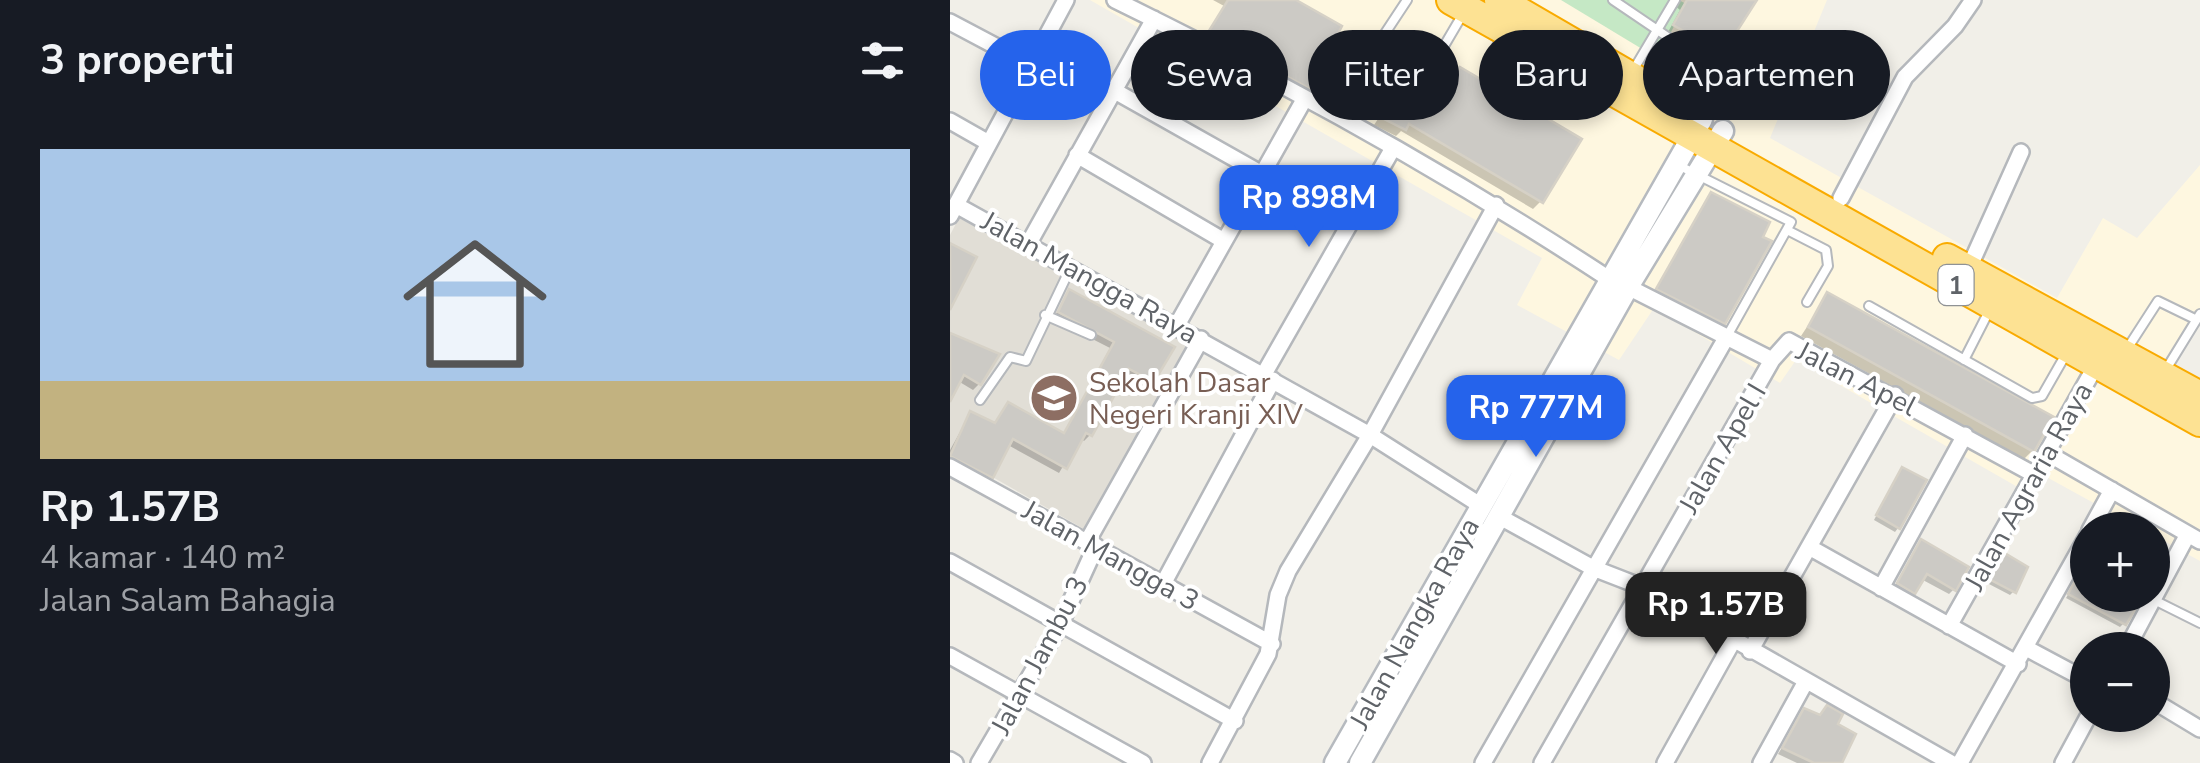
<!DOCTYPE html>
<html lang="id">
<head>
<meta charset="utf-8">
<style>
	body { margin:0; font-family:"Nunito Sans",sans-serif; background:#242831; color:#f1f3f6; height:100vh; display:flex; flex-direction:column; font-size:38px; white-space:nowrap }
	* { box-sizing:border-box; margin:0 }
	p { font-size:32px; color:#9ea1a6 }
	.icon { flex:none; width:55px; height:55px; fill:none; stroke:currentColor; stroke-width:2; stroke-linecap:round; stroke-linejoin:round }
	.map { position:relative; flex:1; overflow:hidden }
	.sheet { display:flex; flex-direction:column; background:#171b24; width:950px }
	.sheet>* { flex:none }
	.banner { position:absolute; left:30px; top:30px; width:950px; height:90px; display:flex; gap:20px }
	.fabs { position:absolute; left:1120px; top:512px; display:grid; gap:20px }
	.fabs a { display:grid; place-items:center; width:100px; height:100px; border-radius:50%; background:#171b24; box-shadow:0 5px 15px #0003; font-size:50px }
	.price { position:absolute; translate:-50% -85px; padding:0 22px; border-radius:20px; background:#2563eb; color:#fff; font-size:32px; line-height:65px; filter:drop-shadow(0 2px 5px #0008) }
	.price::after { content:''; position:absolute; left:50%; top:60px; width:30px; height:22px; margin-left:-15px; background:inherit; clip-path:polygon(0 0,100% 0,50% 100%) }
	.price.on { background:#222; color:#fff }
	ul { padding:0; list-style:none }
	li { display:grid; align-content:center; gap:20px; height:530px; padding:0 40px }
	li+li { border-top:2px solid #363941 }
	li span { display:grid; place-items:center; height:310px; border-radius:0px; color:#555 }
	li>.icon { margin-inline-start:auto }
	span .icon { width:180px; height:180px; fill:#fffc; stroke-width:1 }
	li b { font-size:42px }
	h2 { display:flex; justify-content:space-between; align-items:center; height:120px; padding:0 40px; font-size:42px }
	.chip { padding:0 35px; border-radius:45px; background:#171b24; box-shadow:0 5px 15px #0003; font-size:35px; line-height:90px }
	.chip.on { background:#2563eb; color:#fff }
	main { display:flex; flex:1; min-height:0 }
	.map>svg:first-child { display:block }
</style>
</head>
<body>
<main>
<section class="sheet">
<h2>3 properti<svg class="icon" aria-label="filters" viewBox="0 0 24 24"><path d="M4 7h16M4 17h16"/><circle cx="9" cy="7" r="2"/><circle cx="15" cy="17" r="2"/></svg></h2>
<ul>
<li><span style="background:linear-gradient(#a9c7e8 75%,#c2b280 0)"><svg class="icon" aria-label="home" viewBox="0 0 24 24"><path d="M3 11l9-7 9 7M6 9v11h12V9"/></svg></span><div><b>Rp 1.57B</b><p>4 kamar · 140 m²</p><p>Jalan Salam Bahagia</p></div></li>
</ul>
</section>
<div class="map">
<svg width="1250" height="763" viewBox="0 0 1250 763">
	<rect width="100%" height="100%" fill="#f1efe8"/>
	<path fill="#fef7e0" d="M140 0H877L820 138 1107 298 1153 218 1187 238 1250 165V314L1213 375 1250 396V561L1203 535 1202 530H1193L1091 474 1078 493 846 360 830 383 704 308 669 360 567 305 592 258Z"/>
	<path fill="#e1ded6" d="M9 218 240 343 134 529 0 453V235Z"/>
	<path fill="#c5e8c5" d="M611 0H729L736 4 707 58Z"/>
	<path fill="#0003" d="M263 0H343L376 50 400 109 391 117 251 43 274 6Z
		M718 0H804L763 60 717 34 730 10Z
		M510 70 591 201 583 209 451 131 446 136 424 125 444 95 481 114Z
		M761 195 773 322 765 331 700 298Z
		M119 292 202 380 196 386 173 375 140 435 134 441 130 438 109 473 58 445 35 482 0 465V450L20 414 44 425 113 435 160 348 103 319Z
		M878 295 1082 451 1074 459 851 336Z
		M0 334 29 384 23 390 8 381 0 393Z
		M949 473 948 528 945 532 924 520Z
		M971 543 1004 589 999 594 971 579 958 597 943 589Z
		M1050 559 1064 591 1060 595 1037 583Z
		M1138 575V595H1158L1174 623 1170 627 1116 598 1125 583 1134 582Z
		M1202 659 1211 664 1202 677Z
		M855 711 884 725 889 763H847L828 754Z"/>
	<path fill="#cccac5" stroke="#d6d1c6" stroke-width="2.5" d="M278 0H346L392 26 380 49 422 73 402 111 257 34Z
		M737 0H807L773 53 723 25Z
		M510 67 632 139 593 203 459 124 456 130 430 117 443 92 483 113Z
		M761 192 820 222 813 237 822 241 775 324 706 289Z
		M0 243 27 257 0 310Z
		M119 289 225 347 204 382 179 369 142 436 136 433 117 469 63 439 43 478 0 456 20 411 45 423 58 402 114 433 164 342 108 312Z
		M877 292 1104 417 1084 452 858 327Z
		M0 333 50 354 31 385 14 375 0 402Z
		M952 467 977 480 950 529 926 515Z
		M971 539 1019 567 1006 591 977 574 965 594 947 583Z
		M1053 552 1078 567 1066 593 1039 579Z
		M1128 576 1138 581V595H1163L1186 608 1176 625 1118 594Z
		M877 705 893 714 888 724 906 734 892 763H864L832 748 854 708 870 715Z"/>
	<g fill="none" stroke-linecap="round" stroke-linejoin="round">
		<g stroke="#b5b8bc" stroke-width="12">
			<path id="lane" d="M663 0 759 65 755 88 740 111
				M552 33 544 55 642 108 654 94
				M400 42 418 52 424 50 457 0
				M424 50 477 75 514 12
				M684 69 725 0
				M728 165 841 222 776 338
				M839 231 876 250 878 266 857 302
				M919 306 1082 398 1092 396 1116 354
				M95 315 141 335
				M1177 349 1208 301 1245 319
				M1014 360 1039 311
				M1215 371 1250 314
				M30 400 60 357 76 361 120 269
				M1204 600 1250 623"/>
		</g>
		<g stroke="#b5b8bc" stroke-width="20">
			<path id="street" d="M165 0C335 83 501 175 659 279
				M0 22 81 65
				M163 90 312 174
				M0 121 37 142
				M127 155 274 241
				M891 198 955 77 1005 26 1023 0
				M6 205 420 435 530 505
				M0 216 116 0
				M80 241 204 19
				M1018 270 1071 152
				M678 287 822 360
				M227 325 355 98
				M314 374 443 148
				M1097 453 1250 541
				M0 467 322 644
				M550 517 643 568 692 587 1001 763
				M1140 530 1162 490
				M137 542 251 339
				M859 547 1068 664
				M0 562 285 721
				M213 584 323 380
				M931 588 1015 435
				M999 626 1149 360
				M1076 648 1138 681
				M1176 650 1238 534
				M800 651 945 395
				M0 656 193 763
				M1202 700 1250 729
				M0 760 5 763
				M29 763 110 625 146 546
				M260 763 318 654 328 595 338 571 420 435 546 205
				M533 763 776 338
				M592 763 822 360 839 341 1085 475
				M715 763 783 641
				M811 763 855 683
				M1010 763 1138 535
				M1113 763 1139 715"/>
		</g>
		<g stroke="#b6babf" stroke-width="25">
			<path id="secondary" d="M385 763 752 119
				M410 763 678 287 773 131"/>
		</g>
		<g stroke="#f9ab00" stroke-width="32">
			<path id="highway" d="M501 0 1250 422
				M549 0 730 105
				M997 258 1250 396"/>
		</g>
		<use href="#lane" stroke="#fff" stroke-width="8"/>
		<use href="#street" stroke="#fff" stroke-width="15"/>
		<use href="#secondary" stroke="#fff" stroke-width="20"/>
		<use href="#highway" stroke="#fde293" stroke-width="28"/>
	</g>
	<defs>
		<g id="school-disc" transform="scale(2.5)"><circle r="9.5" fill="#8d6e63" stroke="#fff"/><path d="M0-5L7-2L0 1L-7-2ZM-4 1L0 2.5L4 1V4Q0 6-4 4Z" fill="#fff"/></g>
	</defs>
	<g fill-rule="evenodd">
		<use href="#school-disc" x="104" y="398"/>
	</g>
	<g text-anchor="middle" stroke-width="8" stroke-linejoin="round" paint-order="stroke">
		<rect fill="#fff" stroke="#8f9295" stroke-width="2.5" x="988.5" y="265" width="35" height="40" rx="8"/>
		<g font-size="25" font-weight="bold" fill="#5f6368">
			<text x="1006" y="294">1</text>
		</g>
		<g font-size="28" fill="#5f6368" stroke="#fff">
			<text transform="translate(140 277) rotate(29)" y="10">Jalan Mangga Raya</text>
			<text transform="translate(907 378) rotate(27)" y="10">Jalan Apel</text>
			<text transform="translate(772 448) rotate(-60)" y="10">Jalan Apel I</text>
			<text transform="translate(1078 486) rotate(-61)" y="10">Jalan Agraria Raya</text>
			<text transform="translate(161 555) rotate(29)" y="10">Jalan Mangga 3</text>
			<text transform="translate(464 623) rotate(-61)" y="10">Jalan Nangka Raya</text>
			<text transform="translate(89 655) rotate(-62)" y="10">Jalan Jambu 3</text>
		</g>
		<g font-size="28" fill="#785e54" stroke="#fff" text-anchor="start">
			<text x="139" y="392">Sekolah Dasar<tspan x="139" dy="32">Negeri Kranji XIV</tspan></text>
		</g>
	</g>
</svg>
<div class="fabs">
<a>+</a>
<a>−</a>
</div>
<b class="price" style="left:359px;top:250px">Rp 898M</b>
<b class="price" style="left:586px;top:460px">Rp 777M</b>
<b class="price on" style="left:766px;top:657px">Rp 1.57B</b>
<div class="banner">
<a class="chip on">Beli</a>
<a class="chip">Sewa</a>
<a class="chip">Filter</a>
<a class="chip">Baru</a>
<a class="chip">Apartemen</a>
</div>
</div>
</main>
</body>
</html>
